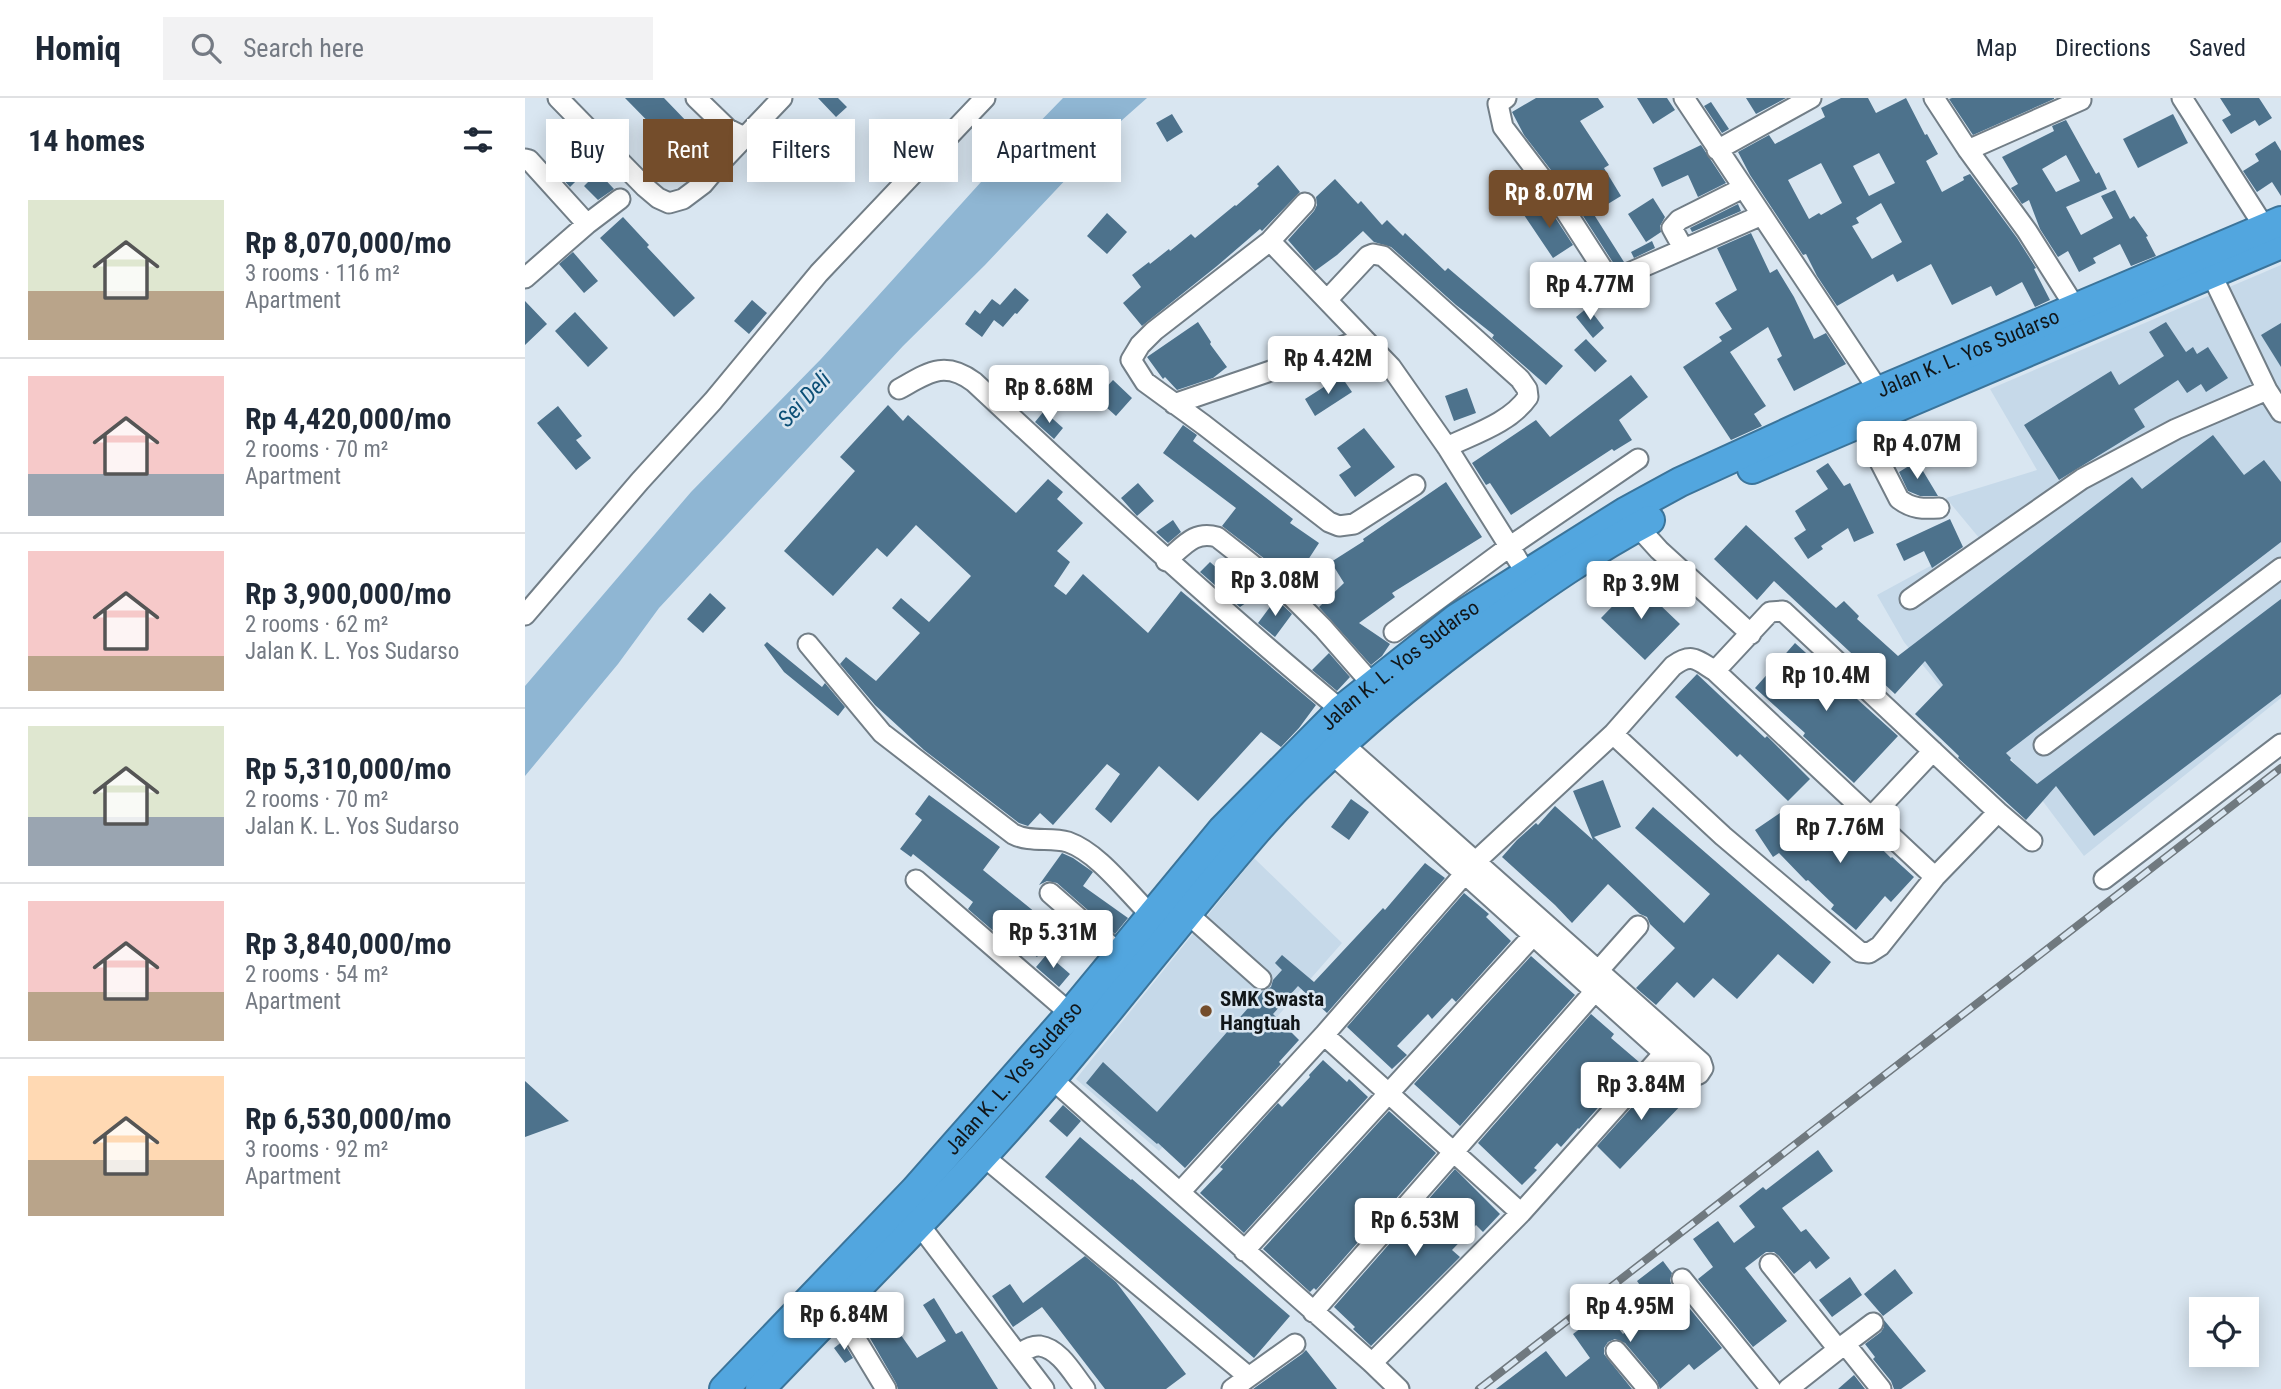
<!DOCTYPE html>
<html lang="en">
<head>
<meta charset="utf-8">
<style>
	body { margin:0; font-family:"Roboto Condensed",sans-serif; background:#f2f2f3; color:#1f2937; height:100vh; display:flex; flex-direction:column; font-size:26px; white-space:nowrap }
	* { box-sizing:border-box; margin:0 }
	p { font-size:23px; color:#747a83 }
	.icon { flex:none; width:38px; height:38px; fill:none; stroke:currentColor; stroke-width:2; stroke-linecap:round; stroke-linejoin:round }
	.map { position:relative; flex:1; overflow:hidden }
	.drawer { display:flex; flex-direction:column; background:#fff; width:525px }
	.drawer>* { flex:none }
	.guide { position:absolute; left:21px; top:21px; width:665px; height:63px; display:flex; gap:14px }
	.controls { position:absolute; left:1664px; top:1199px; display:grid; gap:14px }
	.controls a { display:grid; place-items:center; width:70px; height:70px; border-radius:0px; background:#fff; box-shadow:0 4px 18px #0003; font-size:35px }
	.price { position:absolute; translate:-50% -60px; padding:0 16px; border-radius:7px; background:#fff; color:#222; font-size:23px; line-height:46px; filter:drop-shadow(0 2px 4px #0008) }
	.price::after { content:''; position:absolute; left:50%; top:42px; width:21px; height:16px; margin-left:-10px; background:inherit; clip-path:polygon(0 0,100% 0,50% 100%) }
	.price.selected { background:#744d2b; color:#fff }
	ul { padding:0; list-style:none }
	li { display:flex; align-items:center; gap:21px; height:175px; padding:0 28px }
	li+li { border-top:2px solid #e0e1e3 }
	li span { display:grid; place-items:center; flex:none; width:196px; height:140px; border-radius:0px; color:#555 }
	li>.icon { margin-inline-start:auto }
	span .icon { width:84px; height:84px; fill:#fffc; stroke-width:1 }
	li b { font-size:30px }
	h2 { display:flex; justify-content:space-between; align-items:center; height:84px; padding:0 28px; font-size:30px }
	.tag { padding:0 24px; border-radius:0px; background:#fff; box-shadow:0 4px 18px #0003; font-size:24px; line-height:63px }
	.tag.selected { background:#744d2b; color:#fff }
	header { display:flex; align-items:center; gap:42px; box-sizing:border-box; height:98px; padding:0 35px; background:#fff; border-bottom:2px solid #e0e1e3 }
	header strong { font-size:33px }
	nav { display:flex; gap:38px; margin-inline-start:auto; font-size:24px }
	.search { width:490px; height:63px; background:#f2f2f3; display:flex; align-items:center; gap:18px; box-sizing:border-box; padding:0 24px; border-radius:0px; color:#747a83; font-size:26px }
	main { display:flex; flex:1; min-height:0 }
	.map>svg:first-child { display:block }
</style>
</head>
<body>
<header>
<strong>Homiq</strong>
<div class="search"><svg class="icon" aria-label="search" viewBox="0 0 24 24"><circle cx="10" cy="10" r="6"/><path d="M15 15l6 6"/></svg>Search here</div>
<nav><a>Map</a><a>Directions</a><a>Saved</a></nav>
</header>
<main>
<section class="drawer">
<h2>14 homes<svg class="icon" aria-label="filters" viewBox="0 0 24 24"><path d="M4 7h16M4 17h16"/><circle cx="9" cy="7" r="2"/><circle cx="15" cy="17" r="2"/></svg></h2>
<ul>
<li><span style="background:linear-gradient(#dfe7d0 65%,#b9a48a 0)"><svg class="icon" aria-label="home" viewBox="0 0 24 24"><path d="M3 11l9-7 9 7M6 9v11h12V9"/></svg></span><div><b>Rp 8,070,000/mo</b><p>3 rooms · 116 m²</p><p>Apartment</p></div></li>
<li><span style="background:linear-gradient(#f6c9c9 70%,#9aa5b1 0)"><svg class="icon" aria-label="home" viewBox="0 0 24 24"><path d="M3 11l9-7 9 7M6 9v11h12V9"/></svg></span><div><b>Rp 4,420,000/mo</b><p>2 rooms · 70 m²</p><p>Apartment</p></div></li>
<li><span style="background:linear-gradient(#f6c9c9 75%,#b9a48a 0)"><svg class="icon" aria-label="home" viewBox="0 0 24 24"><path d="M3 11l9-7 9 7M6 9v11h12V9"/></svg></span><div><b>Rp 3,900,000/mo</b><p>2 rooms · 62 m²</p><p>Jalan K. L. Yos Sudarso</p></div></li>
<li><span style="background:linear-gradient(#dfe7d0 65%,#9aa5b1 0)"><svg class="icon" aria-label="home" viewBox="0 0 24 24"><path d="M3 11l9-7 9 7M6 9v11h12V9"/></svg></span><div><b>Rp 5,310,000/mo</b><p>2 rooms · 70 m²</p><p>Jalan K. L. Yos Sudarso</p></div></li>
<li><span style="background:linear-gradient(#f6c9c9 65%,#b9a48a 0)"><svg class="icon" aria-label="home" viewBox="0 0 24 24"><path d="M3 11l9-7 9 7M6 9v11h12V9"/></svg></span><div><b>Rp 3,840,000/mo</b><p>2 rooms · 54 m²</p><p>Apartment</p></div></li>
<li><span style="background:linear-gradient(#ffd9b3 60%,#b9a48a 0)"><svg class="icon" aria-label="home" viewBox="0 0 24 24"><path d="M3 11l9-7 9 7M6 9v11h12V9"/></svg></span><div><b>Rp 6,530,000/mo</b><p>3 rooms · 92 m²</p><p>Apartment</p></div></li>
</ul>
</section>
<div class="map">
<svg width="1756" height="1291" viewBox="0 0 1756 1291">
	<rect width="100%" height="100%" fill="#d9e6f1"/>
	<path fill="#c6d9e9" d="M1756 167V600L1559 758 1448 610 1435 613 1379 544 1352 497 1455 441 1421 400 1512 372 1465 291Z
		M729 760 817 845 634 1053 551 981Z"/>
	<path fill="#8fb6d3" d="M538 0H622L596 23 460 167 378 248 134 510 93 566 0 678V588L166 394 296 261 456 84Z"/>
	<path fill="#4d728c" fill-rule="evenodd" d="M100 0H139L166 28 146 47Z
		M293 0H313L322 9 311 19Z
		M1011 0H1073L1079 9 1055 23 1084 67 1079 70 1096 98 1068 115 1099 164 1089 166 1042 93 999 37 987 14Z
		M1112 0H1142L1150 12 1128 26Z
		M1221 0H1261L1231 16Z
		M1316 0H1343L1351 15 1381 0 1400 37 1402 36 1413 56 1401 63 1417 94 1439 82 1438 79 1445 76 1492 140 1511 170 1509 171 1525 202 1510 209 1497 184 1471 198 1466 188 1427 207 1406 166 1372 184 1368 176 1312 208 1292 178 1281 156 1278 157 1225 77 1213 54 1244 37 1250 46 1300 19 1296 10ZM1354 55 1370 85 1344 98 1328 68ZM1296 65 1317 105 1296 117 1294 115 1284 121 1263 82ZM1356 105 1377 144 1347 161 1327 128 1334 125 1331 120Z
		M1427 0H1529V1L1448 37 1424 1Z
		M1695 0H1734L1747 20 1734 28 1730 22 1706 36 1697 22 1706 17Z
		M1186 4 1204 31 1197 35 1179 8Z
		M647 16 658 34 642 44 631 25Z
		M1648 16 1663 45 1613 70 1598 41Z
		M1541 22 1571 76 1574 74 1582 91 1541 109 1556 137 1588 120 1576 98 1590 92 1605 121 1609 118 1623 138 1621 139 1631 158 1606 168 1595 146 1568 160 1571 165 1554 174 1543 153 1533 159 1515 131 1504 102 1497 106 1486 90 1493 86 1477 59 1529 33 1527 28ZM1541 57 1555 83 1531 94 1517 71Z
		M1750 43 1756 53V98L1747 84 1732 94 1718 73 1734 63 1730 56Z
		M1176 47 1201 85 1173 99 1163 77 1137 89 1128 70Z
		M34 54 56 78 45 89 23 65Z
		M753 67 775 94 737 133 735 131 692 168 617 228 598 205 616 189 607 177 624 164 625 166 644 151 645 153 666 136 670 140 710 107 711 108 734 88 732 86Z
		M73 74 89 91 73 102 59 88Z
		M810 81 833 106 836 103 857 127 862 122 878 138 880 135 920 173 923 170 1038 268 1021 287 967 240 969 237 931 207 866 149 849 144 838 133 812 157 790 173 763 142 789 113 792 107 791 99Z
		M1128 100 1140 119 1135 128 1136 134 1121 144 1103 116Z
		M1020 104 1048 147 1028 160 999 117Z
		M1213 106 1216 113 1167 134 1165 130Z
		M582 115 602 134 582 156 562 138Z
		M98 119 124 147 122 149 170 200 149 219 75 140Z
		M1226 135 1245 175 1252 171 1269 199 1289 241 1301 235 1321 266 1269 293 1252 261 1257 258 1243 229 1205 254 1241 308 1229 316 1237 328 1206 342 1158 269 1197 243 1194 239 1207 231 1190 205 1212 192 1192 150Z
		M1127 143 1130 150 1109 160 1106 154Z
		M48 154 73 183 59 195 34 166Z
		M490 190 504 202 492 216 490 215 478 229 469 222 457 239 440 226 450 212 455 216 467 201 475 207Z
		M227 202 242 215 224 236 209 223Z
		M0 203 22 226 0 247Z
		M1063 209 1079 230 1068 240 1051 219Z
		M50 214 83 250 63 269 30 233Z
		M673 224 686 244 685 246 702 269 688 280 652 292 640 279 638 281 622 259Z
		M1641 224 1661 254 1668 249 1672 256 1683 249 1703 280 1681 294 1676 286 1662 295 1653 282 1609 311 1620 329 1534 382 1499 327 1586 273 1594 287 1639 258 1624 234Z
		M1756 225V269L1736 237Z
		M1061 241 1082 263 1070 274 1049 252Z
		M1106 277 1123 299 1094 322 1107 342 1089 353 1087 351 986 417 965 385 961 387 947 365 1011 322 1025 339Z
		M816 278 827 294 790 318 780 301Z
		M588 282 607 300 591 318 571 300Z
		M942 290 951 315 929 323 920 298Z
		M363 307 378 323 383 317 491 415 523 381 538 394 532 401 558 425 532 453 545 464 529 488 541 497 558 476 623 535 656 493 791 607 774 630 756 649 736 634 673 703 634 668 586 725 570 711 595 676 582 666 528 727 515 715 503 728 494 725 399 652 350 607 315 566 321 559 351 583 395 535 367 510 376 500 404 524 446 478 391 427 362 459 352 450 308 498 259 453 330 373 315 359Z
		M33 308 57 338 51 342 66 360 51 372 12 325Z
		M519 313 538 330 529 341 510 324Z
		M658 327 672 337 668 343 768 421 765 425 794 445 781 465 762 478 697 428 711 410 638 355Z
		M839 330 870 369 830 399 814 377 826 369 812 350Z
		M1688 337 1719 377 1739 362 1756 384V444L1481 655 1486 660 1485 662 1512 686 1756 501V596L1569 738 1531 688 1501 722 1433 660 1434 658 1390 616 1418 587 1400 563 1370 596 1249 483 1232 502 1189 461 1221 427 1311 510 1319 503 1334 518 1332 521 1373 558 1607 379 1617 391Z
		M1392 363 1413 398H1395L1383 393 1374 374Z
		M1303 365 1319 388 1325 385 1349 435 1329 444 1323 430 1296 448 1298 451 1283 461 1269 440 1281 432 1270 413 1303 391 1291 373Z
		M921 384 957 439 867 495 870 499 834 525 865 546 857 558 846 567 794 509 819 485 806 464 839 443 838 441Z
		M613 385 629 403 612 418 596 400Z
		M1425 421 1438 449 1407 470 1399 453 1379 463 1371 446Z
		M648 422 656 434 643 445 631 434Z
		M685 464 711 487 720 476 740 492 715 509 675 474Z
		M1111 484 1155 526 1120 562 1076 520Z
		M185 495 201 510 178 535 162 521Z
		M751 501 767 516 750 539 733 525Z
		M242 544 297 589 300 585 320 609 313 618 259 574 239 547Z
		M1270 545 1373 638 1329 685 1278 638 1280 635 1230 590Z
		M804 555 825 579 812 593 787 572Z
		M1172 576 1240 640 1242 638 1285 681 1263 703 1215 656 1212 659 1150 599Z
		M1078 682 1096 729 1069 739 1159 825 1185 796 1110 730 1128 709 1306 864 1288 886 1253 856 1212 901 1188 880 1169 900 1152 884 1131 907 1111 890 1150 850 1125 826 1122 819 1115 816 1083 786 1047 825 1030 807 977 759 992 742 1011 725 1013 727 1030 708 1068 742 1048 693Z
		M404 697 475 749 458 772 532 832 512 859 492 844 488 850 443 811 448 804 388 756 386 759 375 751 397 722 390 716Z
		M826 701 844 714 824 742 806 729Z
		M1316 711 1366 760 1367 759 1389 779 1366 804 1360 798 1331 832 1306 811 1309 807 1283 782 1281 783 1254 755 1248 759 1230 732 1255 715 1275 744 1281 739 1285 743Z
		M537 755 548 760 568 774 558 788 603 820 590 836 532 785 522 783 514 787Z
		M900 765 920 780 802 915 773 888 748 916 774 942 754 964 756 966 660 1070 633 1045 632 1046 561 985 578 964 632 1014 738 893 746 889 748 882 757 872 750 865 757 857 789 884 858 810 860 812Z
		M939 795 964 816 961 819 986 843 931 904 927 900 907 921 903 916 872 948 882 957 867 971 822 929Z
		M522 856 545 876 534 889 511 869Z
		M1006 858 1050 897 935 1028 889 986Z
		M1066 916 1089 936 1086 940 1114 964 1054 1031 1053 1030 1036 1049 1032 1045 1009 1070 1012 1072 997 1087 953 1045Z
		M798 962 822 984 824 981 843 999 719 1135 675 1095 698 1071 695 1069 753 1005 757 1009 785 979 784 977Z
		M1135 978 1161 1002 1095 1071 1072 1048Z
		M0 983 44 1023 0 1039Z
		M538 1007 556 1023 542 1039 524 1023Z
		M864 1013 911 1055 791 1192 789 1190 785 1194 738 1151Z
		M555 1039 606 1082 607 1081 765 1218 729 1260 520 1079Z
		M1293 1052 1308 1073 1257 1110 1276 1134 1281 1131 1305 1160 1291 1171 1285 1163 1269 1176 1254 1158 1249 1154H1241L1220 1170 1262 1223 1228 1249 1173 1181 1188 1169 1168 1141 1193 1123 1209 1145 1230 1129 1214 1108 1238 1089 1241 1092Z
		M930 1071 975 1116 958 1134 951 1127 927 1152 935 1159 846 1248 828 1231 830 1229 809 1209Z
		M560 1158 591 1184 661 1276 641 1291H580L517 1209 488 1229 467 1198 485 1186 498 1205Z
		M1138 1163 1147 1175 1145 1182 1147 1189 1197 1250 1169 1272 1164 1266 1135 1291 1132 1283 1100 1245 1090 1241 1083 1244 1079 1250V1256L1107 1291H971L1021 1253 1041 1279 1065 1260 1048 1236 1064 1224 1061 1220 1075 1208 1098 1236 1130 1209 1112 1183Z
		M1370 1171 1388 1195 1358 1218 1339 1196Z
		M1325 1179 1337 1197 1307 1219 1294 1202Z
		M409 1200 431 1236 437 1233 473 1291H373L371 1285 342 1235 364 1220 392 1260 421 1243 398 1207Z
		M1359 1222 1401 1273 1376 1291H1369L1366 1283 1348 1261 1350 1259 1340 1246 1356 1234 1359 1229Z
		M318 1243 328 1260 320 1265 309 1250Z
		M781 1252 812 1291H728L777 1256Z
		M1329 1277 1340 1291H1313Z"/>
	<g fill="none" stroke-linecap="round" stroke-linejoin="round">
		<g stroke="#727e87" stroke-width="23">
			<path id="minor" d="M33 0 120 89 133 100 144 105 158 101 178 86 199 61 257 0
				M171 0 203 31 221 40
				M981 0 973 6 978 29 1032 100 1081 176 1085 179 1097 178 1237 117
				M1159 0 1354 293
				M1409 0 1443 52 1502 133 1550 209
				M1657 0 1740 130
				M1192 52 1286 0
				M1443 52 1556 2
				M0 61 4 62 62 126
				M780 105 745 143 629 233 615 247 606 262 620 284 679 327 804 424 814 428 829 426 890 387
				M745 143 866 269 922 349 1001 475
				M1158 150 1147 130 1154 122 1218 90
				M1681 165 1742 292 1756 314
				M0 180 62 126 95 101
				M802 202 843 158 848 156 858 158 995 281 1002 291 1003 299C985 325 949 336 922 349
				M374 291C403 275 419 262 449 284 569 396 690 507 816 612
				M649 306 839 241
				M1335 325 1374 401C1387 411 1398 411 1414 410
				M1105 420 1134 452 1226 536
				M641 463C658 449 669 432 692 439L762 494 798 530 847 586
				M1385 501 1557 381 1651 331 1742 292
				M0 517 115 383 188 303 294 175 460 0
				M869 534 984 449 1113 361
				M283 546 357 635 488 736C505 745 525 739 543 744 574 755 602 794 626 817
				M1190 573 1245 514 1258 513 1473 714 1507 743
				M1088 636 1198 738 1335 854 1344 855 1355 848 1410 779 1473 714
				M1519 647 1756 470
				M799 649 1162 976 1169 978 1174 976 1178 970 1176 964 808 637
				M1346 719 1408 653
				M1579 781 1756 646
				M391 782 554 923
				M525 795 604 864
				M663 816 736 881
				M1073 873 1113 828
				M799 937 996 1115
				M527 981 847 1265 874 1291
				M458 1058 724 1279
				M656 1093 799 937 950 764 1088 636 1148 568C1167 554 1172 562 1190 573L1410 779
				M393 1125 519 1291
				M719 1153 1016 829
				M1245 1166 1313 1251
				M1157 1181 1246 1291
				M312 1210 361 1291
				M788 1214 1078 884
				M1320 1246 1348 1225
				M1091 1253 1123 1291
				M493 1256C499 1253 507 1247 515 1248 535 1251 548 1276 560 1291
				M847 1265 996 1115 1139 955
				M707 1291 770 1246
				M1263 1291 1320 1246 1356 1291"/>
		</g>
		<g stroke="#3b749a" stroke-width="32">
			<g id="highway">
				<path d="M1227 371 1756 146"/>
				<path id="s1" d="M199 1291 390 1092 546 915 698 731 816 612 932 520 1100 414 1155 384 1354 293 1756 123"/>
				<path d="M235 1291C333 1188 435 1088 528 979 597 898 662 813 732 732 800 655 879 589 962 528 1014 490 1068 452 1125 422"/>
			</g>
		</g>
		<use href="#minor" stroke="#fff" stroke-width="19"/>
		<use href="#highway" stroke="#52a6df" stroke-width="28"/>
		<g stroke="#70797f" stroke-width="8">
			<path id="rail" d="M954 1291 1756 670"/>
		</g>
		<use href="#rail" stroke="#d9e6f1" stroke-width="5" stroke-dasharray="16" stroke-linecap="butt"/>
	</g>
	<circle fill="#744d2b" stroke="#d9e6f1" stroke-width="2.5" cx="681" cy="913" r="7"/>
	<g text-anchor="middle" stroke-width="5" stroke-linejoin="round" paint-order="stroke">
		<g font-size="21" fill="#111619" stroke="#d9e6f1">
			<text dy="7" stroke="none"><textPath href="#s1" startOffset="1643">Jalan K. L. Yos Sudarso</textPath></text>
			<text dy="7" stroke="none"><textPath href="#s1" startOffset="992">Jalan K. L. Yos Sudarso</textPath></text>
			<text dy="7" stroke="none"><textPath href="#s1" startOffset="425">Jalan K. L. Yos Sudarso</textPath></text>
		</g>
		<g font-size="21" font-weight="bold" fill="#111619" stroke="#d9e6f1" text-anchor="start">
			<text x="695" y="908">SMK Swasta<tspan x="695" dy="24">Hangtuah</tspan></text>
		</g>
		<g font-size="23" font-style="italic" fill="#0c4f76" stroke="#d9e6f1">
			<text transform="translate(279 301) rotate(-47)" y="8">Sei Deli</text>
		</g>
	</g>
</svg>
<div class="controls">
<a><svg class="icon" aria-label="locate" viewBox="0 0 24 24"><circle cx="12" cy="12" r="6"/><path d="M12 2v4M12 18v4M2 12h4M18 12h4"/></svg></a>
</div>
<b class="price selected" style="left:1024px;top:132px">Rp 8.07M</b>
<b class="price" style="left:1065px;top:224px">Rp 4.77M</b>
<b class="price" style="left:803px;top:298px">Rp 4.42M</b>
<b class="price" style="left:524px;top:327px">Rp 8.68M</b>
<b class="price" style="left:1392px;top:383px">Rp 4.07M</b>
<b class="price" style="left:750px;top:520px">Rp 3.08M</b>
<b class="price" style="left:1116px;top:523px">Rp 3.9M</b>
<b class="price" style="left:1301px;top:615px">Rp 10.4M</b>
<b class="price" style="left:1315px;top:767px">Rp 7.76M</b>
<b class="price" style="left:528px;top:872px">Rp 5.31M</b>
<b class="price" style="left:1116px;top:1024px">Rp 3.84M</b>
<b class="price" style="left:890px;top:1160px">Rp 6.53M</b>
<b class="price" style="left:1105px;top:1246px">Rp 4.95M</b>
<b class="price" style="left:319px;top:1254px">Rp 6.84M</b>
<div class="guide">
<a class="tag">Buy</a>
<a class="tag selected">Rent</a>
<a class="tag">Filters</a>
<a class="tag">New</a>
<a class="tag">Apartment</a>
</div>
</div>
</main>
</body>
</html>
